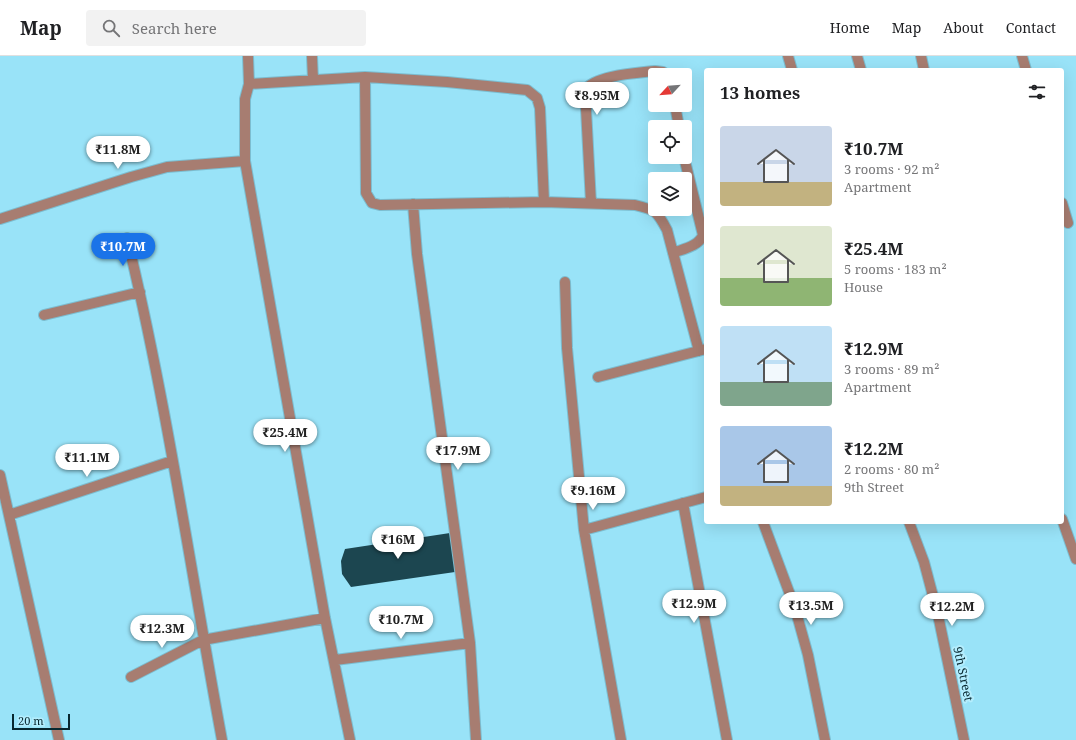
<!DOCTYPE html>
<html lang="en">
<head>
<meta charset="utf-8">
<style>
	body { margin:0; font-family:"Noto Serif",serif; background:#f2f2f2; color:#202124; height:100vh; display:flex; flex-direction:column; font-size:15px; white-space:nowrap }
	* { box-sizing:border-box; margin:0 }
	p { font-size:13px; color:#757577 }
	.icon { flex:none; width:22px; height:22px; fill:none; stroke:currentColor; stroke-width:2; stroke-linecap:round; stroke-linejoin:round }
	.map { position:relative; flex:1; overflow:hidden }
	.panel { position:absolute; left:704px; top:12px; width:360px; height:456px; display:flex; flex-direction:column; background:#fff; border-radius:4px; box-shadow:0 4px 16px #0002 }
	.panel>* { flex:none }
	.needle { width:26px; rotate:244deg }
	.fabs { position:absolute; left:648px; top:12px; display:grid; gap:8px }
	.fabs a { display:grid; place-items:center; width:44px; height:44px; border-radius:4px; background:#fff; box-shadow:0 4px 16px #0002; font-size:20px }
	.scale { position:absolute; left:12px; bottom:10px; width:58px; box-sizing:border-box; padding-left:4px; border:2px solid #07272f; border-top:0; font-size:11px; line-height:14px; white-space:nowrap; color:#07272f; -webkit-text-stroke:3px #b4eefe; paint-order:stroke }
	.price { position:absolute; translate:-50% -34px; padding:0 9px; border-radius:14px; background:#fff; color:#222; font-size:13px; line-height:26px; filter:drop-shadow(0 1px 2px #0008) }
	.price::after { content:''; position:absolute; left:50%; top:24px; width:12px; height:9px; margin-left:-6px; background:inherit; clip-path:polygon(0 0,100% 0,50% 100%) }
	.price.on { background:#1a73e8; color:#fff }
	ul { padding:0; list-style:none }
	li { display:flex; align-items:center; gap:12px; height:100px; padding:0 16px }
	li span { display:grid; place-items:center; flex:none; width:112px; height:80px; border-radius:4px; color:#555 }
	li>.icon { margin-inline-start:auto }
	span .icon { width:48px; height:48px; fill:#fffc; stroke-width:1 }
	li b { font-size:17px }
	h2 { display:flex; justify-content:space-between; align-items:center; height:48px; padding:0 16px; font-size:17px }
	header { display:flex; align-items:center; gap:24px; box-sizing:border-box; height:56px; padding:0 20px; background:#fff; border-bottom:1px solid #e0e0e0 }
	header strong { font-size:19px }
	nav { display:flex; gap:22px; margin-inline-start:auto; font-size:14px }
	.search { width:280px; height:36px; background:#f2f2f2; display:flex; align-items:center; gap:10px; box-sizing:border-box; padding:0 14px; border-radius:4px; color:#757577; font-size:15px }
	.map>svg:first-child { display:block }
</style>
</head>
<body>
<header>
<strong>Map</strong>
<div class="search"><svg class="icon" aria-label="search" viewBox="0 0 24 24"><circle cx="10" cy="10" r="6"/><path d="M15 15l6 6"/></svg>Search here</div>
<nav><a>Home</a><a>Map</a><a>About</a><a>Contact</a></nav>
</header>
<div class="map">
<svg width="1076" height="684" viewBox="0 0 1076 684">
	<rect width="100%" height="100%" fill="#99e3f8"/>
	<path fill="#1c4650" d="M450 477 455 516 351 531 342 518 341 505 345 493Z"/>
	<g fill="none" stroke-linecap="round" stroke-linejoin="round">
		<g stroke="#7cbdd0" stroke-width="12">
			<path id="minor" d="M248 0 249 28 245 43V105L325 562 350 684
				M312 0 313 24
				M788 0 792 14
				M857 0 861 14
				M921 0 924 14
				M1022 0 1026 14
				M365 21 366 137 372 147 380 149 544 146 635 149C656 154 657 155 667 174L699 295
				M249 28 365 21 447 26 527 34 537 42 540 52 544 146
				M675 49 679 71
				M591 147 585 34C595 19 638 17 655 15L663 16 667 19
				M1062 147 1068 167
				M413 148 417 198 470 587 476 684
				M0 163 131 121 167 111 245 105
				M127 182C167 348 191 517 222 684
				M673 197C683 193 699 190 703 179L684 101
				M565 226 567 292 584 474 621 684
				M44 259 140 236
				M598 321 706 293
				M0 419 59 684
				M683 447 727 684
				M9 459 172 405
				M1062 463 1076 503
				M763 466 795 552 808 599 825 684
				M909 466 924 506 938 559 964 684
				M584 474 706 441
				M335 604 470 587
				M131 621 203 584 325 562"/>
		</g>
		<use href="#minor" stroke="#a77d71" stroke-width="10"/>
	</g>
	<g text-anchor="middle" stroke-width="4" stroke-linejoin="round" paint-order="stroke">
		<g font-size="12" fill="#07272f" stroke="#b4eefe">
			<text transform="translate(963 618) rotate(78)" y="4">9th Street</text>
		</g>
	</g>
</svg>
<div class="fabs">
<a><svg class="needle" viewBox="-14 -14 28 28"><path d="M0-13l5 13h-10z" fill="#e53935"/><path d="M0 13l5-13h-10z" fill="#757577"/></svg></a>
<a><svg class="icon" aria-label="locate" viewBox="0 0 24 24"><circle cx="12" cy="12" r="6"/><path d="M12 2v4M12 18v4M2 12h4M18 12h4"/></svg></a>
<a><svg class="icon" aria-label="layers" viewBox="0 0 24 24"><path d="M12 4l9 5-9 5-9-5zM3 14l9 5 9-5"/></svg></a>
</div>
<div class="scale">20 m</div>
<b class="price" style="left:597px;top:60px">₹8.95M</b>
<b class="price" style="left:118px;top:114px">₹11.8M</b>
<b class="price on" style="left:123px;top:211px">₹10.7M</b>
<b class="price" style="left:285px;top:397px">₹25.4M</b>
<b class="price" style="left:458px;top:415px">₹17.9M</b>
<b class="price" style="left:87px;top:422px">₹11.1M</b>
<b class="price" style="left:593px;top:455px">₹9.16M</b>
<b class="price" style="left:398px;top:504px">₹16M</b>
<b class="price" style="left:694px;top:568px">₹12.9M</b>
<b class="price" style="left:811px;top:570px">₹13.5M</b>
<b class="price" style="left:952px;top:571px">₹12.2M</b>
<b class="price" style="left:401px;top:584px">₹10.7M</b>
<b class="price" style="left:162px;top:593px">₹12.3M</b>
<section class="panel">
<h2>13 homes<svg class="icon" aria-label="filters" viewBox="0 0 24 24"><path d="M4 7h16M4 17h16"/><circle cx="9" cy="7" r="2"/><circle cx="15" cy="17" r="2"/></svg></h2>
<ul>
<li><span style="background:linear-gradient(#c9d6e8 70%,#c2b280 0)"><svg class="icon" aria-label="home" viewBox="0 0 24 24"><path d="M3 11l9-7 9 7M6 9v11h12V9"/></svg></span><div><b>₹10.7M</b><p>3 rooms · 92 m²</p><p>Apartment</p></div></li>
<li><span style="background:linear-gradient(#dfe7d0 65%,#8fb573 0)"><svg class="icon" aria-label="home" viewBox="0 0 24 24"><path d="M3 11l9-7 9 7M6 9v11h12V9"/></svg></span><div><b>₹25.4M</b><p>5 rooms · 183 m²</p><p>House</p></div></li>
<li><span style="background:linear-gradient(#bfe0f5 70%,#7fa58c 0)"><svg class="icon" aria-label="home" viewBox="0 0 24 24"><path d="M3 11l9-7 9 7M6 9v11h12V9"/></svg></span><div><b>₹12.9M</b><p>3 rooms · 89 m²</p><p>Apartment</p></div></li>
<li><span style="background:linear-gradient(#a9c7e8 75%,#c2b280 0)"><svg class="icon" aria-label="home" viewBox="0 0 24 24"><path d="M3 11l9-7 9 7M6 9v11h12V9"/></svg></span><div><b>₹12.2M</b><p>2 rooms · 80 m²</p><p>9th Street</p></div></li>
</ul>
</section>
</div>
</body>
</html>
